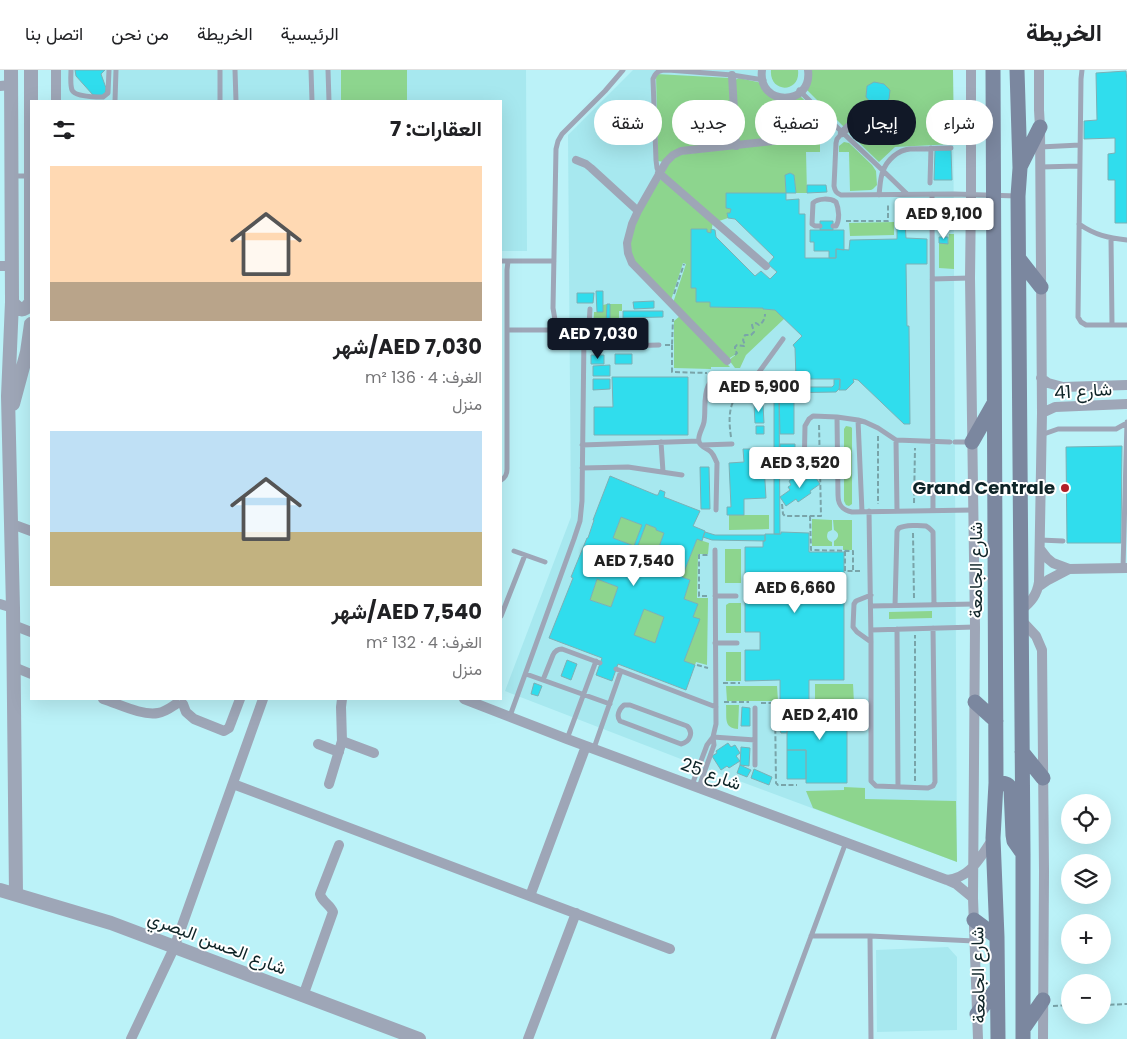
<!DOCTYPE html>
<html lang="ar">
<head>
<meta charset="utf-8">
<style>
	body { margin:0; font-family:Poppins,Vazirmatn,sans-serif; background:#f6f6f6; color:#202124; direction:rtl; height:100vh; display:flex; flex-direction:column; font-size:19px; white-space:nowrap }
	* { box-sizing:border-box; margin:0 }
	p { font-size:16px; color:#757577 }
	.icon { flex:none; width:28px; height:28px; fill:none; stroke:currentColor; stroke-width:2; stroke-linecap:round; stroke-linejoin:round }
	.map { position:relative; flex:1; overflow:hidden; direction:ltr }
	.side { position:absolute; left:30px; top:30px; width:472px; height:600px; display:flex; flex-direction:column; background:#fff; border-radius:0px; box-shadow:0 5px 20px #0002; direction:rtl }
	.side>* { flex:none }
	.hud { position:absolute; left:518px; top:30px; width:475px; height:45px; direction:rtl; display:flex; gap:10px }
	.tools { position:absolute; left:1061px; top:724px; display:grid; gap:10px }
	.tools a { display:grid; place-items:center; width:50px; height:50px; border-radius:50%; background:#fff; box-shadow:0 5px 20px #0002; font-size:25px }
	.price { position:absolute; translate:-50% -42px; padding:0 11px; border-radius:5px; background:#fff; color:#222; font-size:16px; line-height:32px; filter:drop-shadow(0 1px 2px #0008) }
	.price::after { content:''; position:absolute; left:50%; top:30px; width:15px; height:11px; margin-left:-8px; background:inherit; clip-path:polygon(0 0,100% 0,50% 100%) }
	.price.selected { background:#111827; color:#fff }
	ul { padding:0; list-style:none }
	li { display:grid; align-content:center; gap:10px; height:265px; padding:0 20px }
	li span { display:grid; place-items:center; height:155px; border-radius:0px; color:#555 }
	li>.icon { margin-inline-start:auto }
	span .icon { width:90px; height:90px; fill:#fffc; stroke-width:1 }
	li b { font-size:21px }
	h2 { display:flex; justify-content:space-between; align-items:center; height:60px; padding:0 20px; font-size:21px }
	.chip { padding:0 18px; border-radius:22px; background:#fff; box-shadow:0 5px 20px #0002; font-size:18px; line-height:45px }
	.chip.selected { background:#111827; color:#fff }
	header { display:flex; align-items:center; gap:30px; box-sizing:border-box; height:70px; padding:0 25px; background:#fff; border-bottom:1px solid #e0e0e0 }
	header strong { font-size:24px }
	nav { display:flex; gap:28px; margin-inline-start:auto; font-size:18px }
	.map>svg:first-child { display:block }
</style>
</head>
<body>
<header>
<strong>الخريطة</strong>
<nav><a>الرئيسية</a><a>الخريطة</a><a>من نحن</a><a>اتصل بنا</a></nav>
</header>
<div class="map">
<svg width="1127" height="969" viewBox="0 0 1127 969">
	<rect width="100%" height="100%" fill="#bbf2f8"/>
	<path fill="#a7e8ef" d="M60 0H526L527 181H501V31H60Z
		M633 0H953L957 792 699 696 505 621 571 447 568 65Z
		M948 877 957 887V960L877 962 876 880Z"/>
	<path fill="#8dd58e" d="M341 0H407V31H341Z
		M771 0H798C801 23 769 24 771 0Z
		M810 0H953L954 74 895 77 879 92 847 61 890 20C882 12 877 11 867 16L866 27 871 32 845 58 806 19Z
		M656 4 730 8 733 68 730 72 679 79 664 92 658 91Z
		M739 8 762 13 771 25H799L830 55 831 61 829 63 745 73 740 71 738 69 735 10Z
		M820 69V82H806L807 123H796L794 105 790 103 785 105 786 123H726V138L731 139 730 143H727L728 148 719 151 664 103 670 90 677 85Z
		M844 72 849 73 872 95 876 101 877 115 873 119 871 120 850 121 849 82H839V76Z
		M660 110H663L713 152 711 163 707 162 706 159H691V218H696L710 232V237L763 238V239L775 240 785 248 746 285 740 298H735L729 290 738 283 728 289 673 233 686 194 683 193 671 230 633 191 629 171 635 151Z
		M894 152V165L850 166 849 153Z
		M949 164H954V199L939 198V173H948Z
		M607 234V253H610V234H622V241H619V249L616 250C613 257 610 268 600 264 597 263 595 261 594 258 593 254 594 247 594 242H603V235Z
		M680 246 730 297H711V299L674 298V251Z
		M846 356 851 357 852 358V434L849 436 846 435 844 431V359Z
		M729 445H769V459L729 460Z
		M621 447 642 455 634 476 613 468Z
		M812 449 832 450V460L828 462C826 467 827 470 832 472V476H812Z
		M833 450H852V480H843V476H834V471C839 468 840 463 834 460Z
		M646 454 656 458V460L664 463 656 485 637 478Z
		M697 469 709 473 708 484H698L697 528H708L707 595 696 592 695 595 684 591 699 550 693 547 698 534 684 529 690 510 682 507Z
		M725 479H741V513H725Z
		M597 509 618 517 611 537 590 530Z
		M729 533H741V563H726V535Z
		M644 539 664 547 655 573 634 565Z
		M932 541V548L889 549V542Z
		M726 582H741V611H726Z
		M815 614H853L854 633H815Z
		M726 616H777L778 631H727Z
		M726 635H739L738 659C723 658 727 647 726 635Z
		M844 717 865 718V729L956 731 957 792 813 738 806 721 844 720Z"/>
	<path fill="#30dded" stroke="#7bb0b6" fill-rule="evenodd" d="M75 0H105L101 4 106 18 105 26 93 25 76 6Z
		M1126 1 1127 11V153H1115V110H1108V84L1115 83V68L1084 69V51L1097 50 1096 3Z
		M874 12 884 14 890 20 889 29 882 36 872 34 866 27 867 16Z
		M935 80H951L952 110H934Z
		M790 103 794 105 796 123H786L785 105Z
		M807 115H826L827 122 807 123Z
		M726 123H786V130L799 129V144H805V188H836V179L849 180 850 170 897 169V151L905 152 906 168 927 169V194H906L907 256H909L910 354H904L858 310 853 309 854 312 846 320H839L840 309H796L795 278 793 275 802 266 775 240 763 239V238L710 237V232H696V218H691V159H707V162L711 163V159L715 160 716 167 755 206 761 201 770 209 777 202 768 194 774 187 735 149 728 148 727 143H730L731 139 726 138Z
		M941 140H947V161H941Z
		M820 151H833V160H820Z
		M810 160H844V180L836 179V188H829V181H814V172H810Z
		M939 167H948V174L939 173Z
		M596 221H603V242H597Z
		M577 223H594L593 233H577Z
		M654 231V238L634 239 633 232Z
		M607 234H610V253H606Z
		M623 241H663V247L623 248Z
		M615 284H632V294H615Z
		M591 285H604V294H591Z
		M610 295V306H593V296Z
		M612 307H688V365H594V337H613Z
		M593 309H610V319L593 320Z
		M834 309H840V318L836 322 779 323 780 464H774V317H832L834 315Z
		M779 323H794V364H780Z
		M754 334H763L764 353H755Z
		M756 356H764V364H756Z
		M780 374H795V400H780Z
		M1122 376 1121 473H1067L1066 377Z
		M743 379H763L766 428 744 429V445H727V437H731L729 393 744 392Z
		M700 397H709L710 439H701Z
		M813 404 820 414 810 421 811 423 798 432 796 429 786 436 780 427 790 420 788 417 791 415 789 411 796 406 799 411 802 408 804 411Z
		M610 406 656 425H658L660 420 665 422 664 427 700 441 693 456 705 461 702 471 697 469 682 507 690 510 684 529 698 534 693 547 700 549 684 591 695 595 686 620 618 594 612 611 596 605 602 588 549 568 573 508 571 507 587 468H588L594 450H593ZM621 447 642 455 634 476 613 468ZM646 454 656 458V460L664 463 656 485 637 478ZM597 509 618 517 611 537 590 530ZM644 539 664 547 655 573 634 565Z
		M705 462 715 465H765V471L712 470 703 467Z
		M781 462 809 463V482H844V610H809V630H780V610L745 611V580H760V562H745V532H760V513H745V477H763V471H765V464H781Z
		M567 590 577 594 571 610 561 606Z
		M534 613 542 616 538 626 531 624Z
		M787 635H847V713H806V680H787Z
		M742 637 750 638V656H741Z
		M780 649H787V663H781L778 656Z
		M728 673 731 677 735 675 740 683 736 686 740 691 729 698 727 696 721 700 712 686 717 683 716 681Z
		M741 677 750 678 749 696 740 695Z
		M787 680H806V709H787Z
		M740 695 751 700 747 707 737 703Z
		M754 699 772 707 769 715 751 708Z"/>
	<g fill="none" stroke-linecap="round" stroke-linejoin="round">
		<path stroke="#79a4a9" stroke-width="2" stroke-dasharray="5 2.5" stroke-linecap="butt" d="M846 151H888V133
			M674 224 684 194
			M665 275H672L673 249
			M672 275V302L707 303
			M735 285 737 283 735 280V277L737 275 744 276 745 275 743 270 745 265H751L754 262 752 255 756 253 759 255C763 253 765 248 765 244
			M782 311H790
			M878 366V434
			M731 367C727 340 730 320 760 313
			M914 433 915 378
			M782 434 783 444 785 446H821L819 353
			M810 446 811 480 853 481V501
			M913 463 914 528
			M845 481V501H862
			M707 526H699V485H708
			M697 595 708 598
			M723 613H740
			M724 632H749
			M761 633H771L775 637 776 713 778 715H797
			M773 635 863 634
			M915 711V565
			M1102 935 1127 934
			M1053 936 1070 935"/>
		<path stroke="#9ea6b7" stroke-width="5" d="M71 0C71 6 70 15 72 20 75 27 96 27 103 27L108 23 109 0
			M220 0V31
			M235 0 236 31
			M311 0 312 31
			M328 0 329 31
			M1082 0 1081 9 1078 247 1081 252 1086 255H1127
			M799 20C834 56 872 89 907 124
			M115 31 116 0
			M842 63 837 69 836 73 834 116C835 121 836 123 841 125L954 124 1017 126
			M1040 77 1080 75
			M1040 97 1079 96
			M659 103 657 98 656 90 653 9C656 1 660 0 668 0L732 5 764 10
			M12 106H31
			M930 113 931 78
			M932 124 933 440
			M879 125C880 117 880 108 883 101 887 90 898 80 910 79L951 78
			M1079 154C1095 165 1108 168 1127 170
			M820 156H815L812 154 813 133C818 128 830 128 836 132 839 139 840 150 836 156H833
			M1111 168 1112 255
			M501 191H554
			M932 209 970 208
			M507 260H562L582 262 584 265 582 431 580 451 574 469 510 646
			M562 260 555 250 553 238 556 79 558 71 562 64 605 21 623 0
			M583 263 589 255 590 239
			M584 277 659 275
			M757 305 783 269
			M837 347 838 425C838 435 842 440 852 442L973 440
			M858 350 862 442
			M1041 365 1058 359H1116L1127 353
			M896 370 897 441
			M661 372 663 402
			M955 372H970
			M582 375 699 371
			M702 375 732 374
			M582 398 628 397 682 405
			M804 403 805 356 809 349 813 346 837 347 858 350 865 352 878 358 896 370 950 372
			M501 410C506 407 507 404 507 399V200L508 191
			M716 440 717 393C715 389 714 385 711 382 708 379 701 377 699 372 697 366 703 358 704 352 706 341 703 327 708 316 710 311 714 309 720 306L779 304
			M869 441 871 572V711L876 716 928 718 933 716 935 712 933 558
			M1040 470 1063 471
			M514 481 545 492
			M1123 498 1127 352
			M871 525 856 531 854 534 853 557 857 562 871 572
			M715 526H736
			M871 536 975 534
			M895 536 897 461 899 458C905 455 920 455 926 456 930 458 930 459 933 462L934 535
			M501 546 525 485
			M897 559 898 717
			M871 560 975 557
			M715 573H737
			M616 599 716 637
			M526 604 610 634
			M543 610 553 585C555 581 558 579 562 579L600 593
			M624 635H630L687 656C694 662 690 672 681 674L620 651C616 646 619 639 624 635Z
			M713 667 755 670
			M567 669 596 591
			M594 678 621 601
			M755 695V638
			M692 715 707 675 713 667
			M699 717 714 675 713 667 716 654 715 480
			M811 866H870L974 871
			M870 866 871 969
			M773 969 846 772"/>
		<path stroke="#9ea6b7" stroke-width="8" d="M762 0C757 37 813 37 808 0
			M732 5 736 76
			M842 63 872 34
			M576 90 586 94 591 98 638 141
			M659 103 766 196
			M727 291 632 193 628 183 627 173 632 154 638 141 666 92 673 85 681 81 819 66"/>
		<path stroke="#9ea6b7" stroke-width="10" d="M971 0V126L970 208 975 557 973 828 978 969
			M0 16 11 15
			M56 31V0
			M0 196H13
			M1041 308 1048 313 1063 317 1127 315
			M1042 343 1055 337 1127 334
			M12 454 31 461
			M1040 479 1047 488 1053 493 1069 499 1127 498
			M1038 517 1048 510 1069 499
			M0 534 13 538
			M1021 540C1031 532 1037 525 1039 512L1042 343 1040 57 1039 40V0
			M1021 550 1036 566 1042 580 1044 801 1043 969
			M13 555 31 562
			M14 597 31 604
			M103 629C119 634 142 646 158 643 165 642 170 638 176 634
			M464 629 567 669 947 810 956 814 973 828
			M183 634 186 642 194 649 224 661 229 658 240 629
			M342 671 374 683
			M318 674 339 682
			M233 714 670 879
			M329 714 342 671 341 637 342 629
			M947 810C971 808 980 787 993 769
			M530 826 586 676
			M303 926 333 842C330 834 322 832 320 824L339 775
			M131 969 174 878 263 629
			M528 969 576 843"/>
		<path stroke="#9ea6b7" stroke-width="14" d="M11 0 12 232 8 326 13 538 16 824
			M31 0V229
			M12 232C20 242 24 242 31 232
			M13 334 27 282 31 254
			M0 820 111 853 419 969"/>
		<path stroke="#7b879f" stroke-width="15" d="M993 0 996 713 993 768 997 867 998 969
			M1017 0 1020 98 1018 126 1023 784V969
			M1020 97 1040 57
			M1020 190 1041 217
			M972 372 993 335
			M975 632 996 651
			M1022 682 1043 708
			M996 713C1003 713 1008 713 1011 719L1013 765 1014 771 1021 781
			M974 850 997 867
			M977 944 997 918
			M1023 959 1043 930"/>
	</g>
	<circle fill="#b12028" stroke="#fff" stroke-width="2" cx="1065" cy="418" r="5"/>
	<g text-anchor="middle" stroke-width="4" stroke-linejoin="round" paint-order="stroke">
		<g font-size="18" fill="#0e2427" stroke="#fff">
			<text transform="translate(1083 321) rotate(-4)" y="6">شارع 41</text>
			<text transform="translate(976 500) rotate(-90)" y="6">شارع الجامعة</text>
			<text transform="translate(711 704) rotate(20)" y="6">شارع 25</text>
			<text transform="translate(217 873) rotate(21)" y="6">شارع الحسن البصري</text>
			<text transform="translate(978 905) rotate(-91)" y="6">شارع الجامعة</text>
		</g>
		<g font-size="18" font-weight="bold" fill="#0e2427" stroke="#fff" text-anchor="end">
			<text x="1055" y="424">Grand Centrale</text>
		</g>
	</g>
</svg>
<div class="tools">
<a><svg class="icon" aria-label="locate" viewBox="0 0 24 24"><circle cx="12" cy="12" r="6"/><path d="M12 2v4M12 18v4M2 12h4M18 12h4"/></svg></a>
<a><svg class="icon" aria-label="layers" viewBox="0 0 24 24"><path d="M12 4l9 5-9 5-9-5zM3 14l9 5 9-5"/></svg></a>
<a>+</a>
<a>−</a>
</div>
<b class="price" style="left:944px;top:170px">AED 9,100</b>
<b class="price selected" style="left:598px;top:290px">AED 7,030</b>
<b class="price" style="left:759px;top:343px">AED 5,900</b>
<b class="price" style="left:800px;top:419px">AED 3,520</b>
<b class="price" style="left:634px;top:517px">AED 7,540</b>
<b class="price" style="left:795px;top:544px">AED 6,660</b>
<b class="price" style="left:820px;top:671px">AED 2,410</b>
<div class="hud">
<a class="chip">شراء</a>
<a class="chip selected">إيجار</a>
<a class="chip">تصفية</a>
<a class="chip">جديد</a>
<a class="chip">شقة</a>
</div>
<section class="side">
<h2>العقارات: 7<svg class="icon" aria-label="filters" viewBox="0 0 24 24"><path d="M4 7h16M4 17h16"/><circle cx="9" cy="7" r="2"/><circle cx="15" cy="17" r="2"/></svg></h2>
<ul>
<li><span style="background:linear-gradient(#ffd9b3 75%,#b9a48a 0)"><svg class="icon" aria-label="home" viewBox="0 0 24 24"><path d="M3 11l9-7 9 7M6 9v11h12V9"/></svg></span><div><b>AED 7,030/شهر</b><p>الغرف: 4 · 136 m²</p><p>منزل</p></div></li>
<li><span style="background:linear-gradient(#bfe0f5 65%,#c2b280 0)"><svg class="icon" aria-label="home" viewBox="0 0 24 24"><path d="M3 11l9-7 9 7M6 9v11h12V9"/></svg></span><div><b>AED 7,540/شهر</b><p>الغرف: 4 · 132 m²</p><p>منزل</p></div></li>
</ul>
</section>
</div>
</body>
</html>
